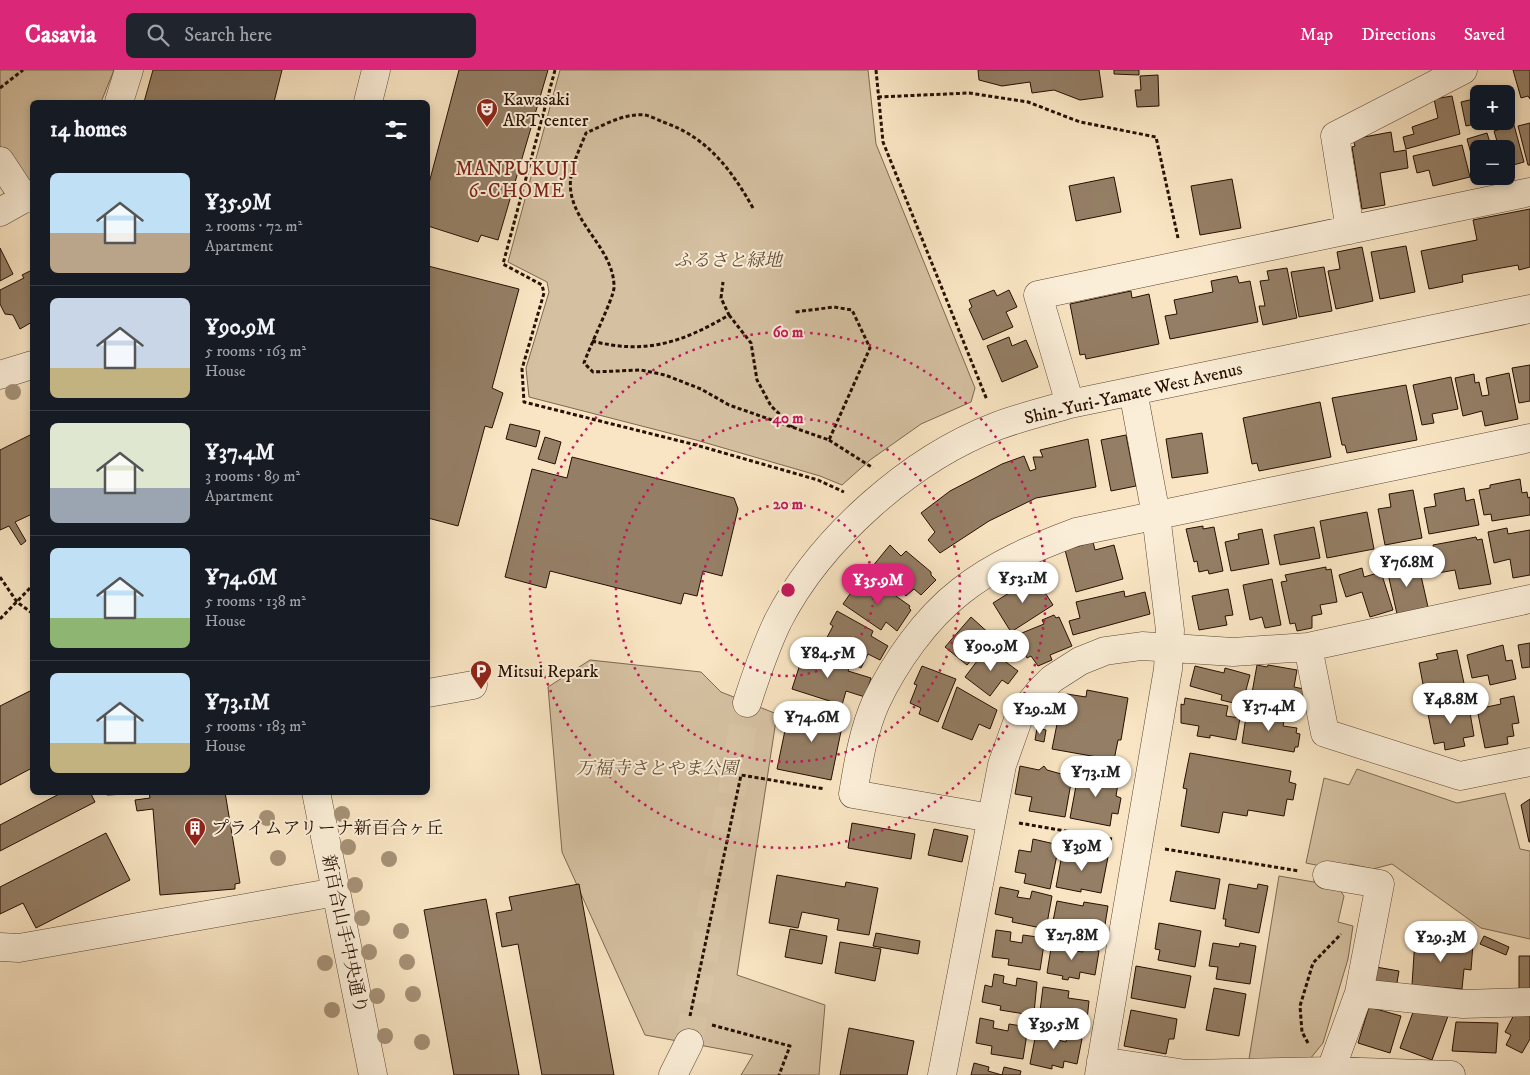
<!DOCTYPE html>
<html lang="en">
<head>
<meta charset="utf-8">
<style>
	body { margin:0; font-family:"IM FELL DW Pica","Noto Serif JP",serif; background:#20242c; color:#f1f3f6; height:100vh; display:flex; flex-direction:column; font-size:19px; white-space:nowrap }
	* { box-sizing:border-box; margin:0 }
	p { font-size:16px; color:#9ea1a6 }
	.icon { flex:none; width:28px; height:28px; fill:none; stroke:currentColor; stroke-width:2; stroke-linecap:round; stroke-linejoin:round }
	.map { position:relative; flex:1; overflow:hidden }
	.side { position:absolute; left:30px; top:30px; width:400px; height:695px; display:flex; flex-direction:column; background:#171b24; border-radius:8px; box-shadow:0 2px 8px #0003 }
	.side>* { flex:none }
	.controls { position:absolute; left:1470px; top:15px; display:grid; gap:10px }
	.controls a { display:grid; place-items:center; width:45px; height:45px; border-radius:8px; background:#171b24; box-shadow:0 2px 8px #0003; font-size:25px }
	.price { position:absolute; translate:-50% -42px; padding:0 11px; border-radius:18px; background:#fff; color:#222; font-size:16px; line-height:32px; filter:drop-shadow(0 1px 2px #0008) }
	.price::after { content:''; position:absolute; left:50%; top:30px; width:15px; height:11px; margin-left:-8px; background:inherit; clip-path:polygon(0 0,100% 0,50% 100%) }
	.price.selected { background:#db2777; color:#fff }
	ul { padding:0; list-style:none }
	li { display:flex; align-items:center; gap:15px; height:125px; padding:0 20px }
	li+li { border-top:1px solid #363941 }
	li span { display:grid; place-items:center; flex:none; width:140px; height:100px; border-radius:8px; color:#555 }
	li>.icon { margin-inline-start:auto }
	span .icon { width:60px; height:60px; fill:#fffc; stroke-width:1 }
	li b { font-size:21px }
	h2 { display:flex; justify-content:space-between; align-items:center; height:60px; padding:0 20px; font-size:21px }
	header { display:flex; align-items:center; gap:30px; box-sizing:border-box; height:70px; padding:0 25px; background:#db2777; color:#fff }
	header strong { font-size:24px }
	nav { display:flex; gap:28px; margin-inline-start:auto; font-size:18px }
	.search { width:350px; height:45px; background:#20242c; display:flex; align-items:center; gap:12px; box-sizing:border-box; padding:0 18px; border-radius:8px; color:#9ea1a6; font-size:19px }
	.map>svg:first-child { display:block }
</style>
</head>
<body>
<header>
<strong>Casavia</strong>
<div class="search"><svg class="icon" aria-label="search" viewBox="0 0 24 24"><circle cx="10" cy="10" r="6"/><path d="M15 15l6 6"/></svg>Search here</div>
<nav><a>Map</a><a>Directions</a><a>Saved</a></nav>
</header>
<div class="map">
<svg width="1530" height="1005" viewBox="0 0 1530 1005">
	<rect width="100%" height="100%" fill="#f9e5c3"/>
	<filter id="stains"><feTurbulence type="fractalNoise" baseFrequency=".004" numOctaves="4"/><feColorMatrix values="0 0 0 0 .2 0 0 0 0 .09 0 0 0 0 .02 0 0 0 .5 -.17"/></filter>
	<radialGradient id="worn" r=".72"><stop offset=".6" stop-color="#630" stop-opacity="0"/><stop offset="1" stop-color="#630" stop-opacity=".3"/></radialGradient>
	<path fill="#d5c1a2" stroke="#7e6851" d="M0 0H114L101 32H32V112L28 115 8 79 0 77Z
		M560 0H868L876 74 975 318 971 332 921 354 870 390 842 415 820 406 696 370 529 327 526 298 549 222 547 212 508 192Z
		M590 590 701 602 721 622 777 644 737 905 825 935 819 1005H741L753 985 645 965 562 782 548 617Z
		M1357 699 1457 733 1505 723 1520 779 1530 781V869L1481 858 1392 794 1373 799 1350 794 1340 800 1306 793 1324 708 1349 715Z
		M1279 806 1337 816 1344 826 1338 852 1353 856 1348 889 1323 973 1310 989H1249Z"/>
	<path fill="#947e65" stroke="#260f00" d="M153 0H282L274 32H144Z
		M459 0H548L498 170 481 165 478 172 428 156V117Z
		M978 0H1099L1103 27 1080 30 1054 20 1032 23 1030 12 1002 16 979 10Z
		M1114 0H1139V5L1114 4Z
		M1513 0H1530V29L1528 26 1521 28Z
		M1158 5 1159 36 1137 37 1135 20H1141L1140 6Z
		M1507 18 1513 46 1506 47V24H1479V51H1488L1466 56 1461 32 1478 28 1477 24Z
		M1452 26 1460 64 1406 79 1403 67 1414 64 1412 57 1438 48 1434 29Z
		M1530 53V95H1528L1518 56Z
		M1514 55 1524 92 1506 97V79H1495L1499 78 1494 61Z
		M1391 62 1394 82 1406 80 1408 98 1380 103 1385 135 1362 139 1352 77 1355 76 1353 69Z
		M1487 63 1492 79H1479V90L1473 91 1467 69Z
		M1462 75 1470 107 1433 116 1429 100 1417 103 1413 86Z
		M1114 107 1121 142 1076 151 1069 116Z
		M1232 109 1241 158 1200 165 1191 116Z
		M1530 139V197L1519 200 1518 195 1462 205 1463 212 1429 219 1421 181 1477 170 1473 150Z
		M1406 176 1415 222 1380 229 1371 182Z
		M1362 177 1373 231 1336 239 1328 201 1340 199 1337 182Z
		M0 178 13 204 0 211Z
		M428 196 519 219 492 318 503 323 492 358 485 356 458 456 428 448Z
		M1324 197 1332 241 1299 247 1291 202Z
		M1287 198 1297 248 1263 255 1259 236H1265L1260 211 1269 210 1267 201Z
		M32 200V252L20 259 13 245 5 244 0 234V220L24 208 22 205Z
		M1237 206 1239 213 1250 211 1258 252 1170 269 1165 246 1177 244 1174 230 1213 222 1211 211Z
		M994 220 997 226 1009 220 1017 237 1006 242 1013 257 983 270 969 239 972 237 969 230Z
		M1131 221 1132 228 1149 224 1159 274 1086 289 1085 284 1080 285 1070 234Z
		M1009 267 1012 276 1026 270 1038 297 1002 312 987 276Z
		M1530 295V331L1519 333 1512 298Z
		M1509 303 1518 349 1485 356 1482 341 1463 346 1455 308 1474 304 1475 313 1479 312 1482 326 1489 325 1486 308Z
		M1451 307 1458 339 1432 344 1434 353 1422 355 1413 315Z
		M1406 315 1417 370 1347 383 1345 375H1342L1332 328Z
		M1320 332 1331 387 1259 401 1257 393 1252 394 1243 348Z
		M510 354 540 361 536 377 506 369Z
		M1202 363 1208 403 1172 408 1166 369Z
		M32 364V446V444L15 452 26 471 21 475 9 456 0 460V380Z
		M1126 365 1136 416 1111 421 1101 370Z
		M545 367 561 372 555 394 538 389Z
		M1088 369 1096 417 1036 428 989 451 940 483 928 470 935 462 921 443 950 421 1002 394 1024 386 1030 401 1036 399 1033 387H1043L1040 380Z
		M572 387 734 428 738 439 722 506 703 501 697 526 684 523 681 534 550 501 546 518 505 507 532 399 567 408Z
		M1520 409 1522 423 1527 422 1528 428 1530 427V445L1492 451 1491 444 1484 445 1479 420 1490 418V415Z
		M1464 418 1466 431 1474 429 1479 455 1429 464 1424 438 1436 436 1434 424Z
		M1413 420 1422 468 1385 475 1378 439 1391 437 1389 424Z
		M1367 442 1374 479 1327 488 1320 451Z
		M1203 456V459L1214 457 1223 501 1209 504 1208 500 1199 502 1197 491 1194 492 1186 459Z
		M1314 457 1320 488 1280 495 1274 465Z
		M1507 458 1508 464 1530 460V505L1513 508 1510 489 1494 493 1488 462Z
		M1262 459 1269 494 1231 501 1225 472 1239 469 1238 464Z
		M1476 467 1477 470 1482 469 1491 514 1459 519 1455 500 1438 503 1433 475Z
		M1093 472 1095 480 1114 475 1123 509 1076 522 1065 480Z
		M890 475 901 486 906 481 931 502V505L936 510 921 525 914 519 906 526 872 497Z
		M1417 488 1428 537 1418 539 1419 545 1404 549 1402 543 1397 544 1386 495Z
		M1326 497V500L1331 499 1337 532 1320 535 1322 544 1312 546V558L1297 561 1295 553 1290 554 1281 512 1287 511 1285 505Z
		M1362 498 1364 507 1381 502 1393 540 1370 547 1362 522 1346 527 1339 505Z
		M1035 507 1053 535 1011 562 993 533Z
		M1272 509 1281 555 1265 558 1262 547 1250 550 1243 515Z
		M859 511 871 519 876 512 910 536 909 538 911 540 897 561 886 552 881 560 843 534Z
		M1228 519 1233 545 1225 546 1227 555 1199 560 1192 526Z
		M1124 521 1125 527 1145 522 1150 544 1073 565 1069 551 1080 548 1076 532Z
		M837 541 873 561 871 566 888 576 880 590 868 584 861 598 822 577 833 556 830 554Z
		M1054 545 1056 548 1059 547 1072 576 1050 585 1052 590 1038 596 1031 586 1027 588 1017 565 1044 554 1042 550Z
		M971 547 992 566 967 595 945 577Z
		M1530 573V597L1522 598 1518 575Z
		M1503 575 1506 591 1512 590 1516 609 1490 615 1488 605 1472 608 1467 585Z
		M987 578 1018 601 1008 614 1002 610 990 626 965 607Z
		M805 579 826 586 823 594 833 597 835 590 850 595 848 601 871 608 865 627 846 621 842 635 792 619Z
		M1457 580 1465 618 1425 625 1419 593 1438 589 1436 584Z
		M1257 595 1267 597 1268 595 1297 600 1294 617 1304 619 1299 644 1250 634Z
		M922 596 956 609 938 652 919 644 921 638 910 633 917 615 914 614Z
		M1195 596 1224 603 1225 598 1250 605 1242 635 1221 630 1222 625 1190 616Z
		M957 617 997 640 990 659 979 654 972 670 942 658Z
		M32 620V698L0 715V636Z
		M1087 620 1128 628 1121 670H1118L1114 690 1052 679 1060 639 1064 640 1067 624 1086 627Z
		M1514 626 1519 653 1512 654 1514 666 1507 667 1508 674 1485 678 1477 639 1501 634 1500 629Z
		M1185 628 1228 636 1226 646 1240 648 1236 670 1210 665V668L1197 666 1199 656 1181 653V634L1184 635Z
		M1468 631 1474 666 1463 668 1465 676 1445 680 1444 672 1434 674 1427 639Z
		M814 636 845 642 831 710 777 699 789 641 813 645Z
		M1247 640 1285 646 1283 656 1297 658 1296 663 1300 664 1298 677H1295L1294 682 1242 673Z
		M1037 658 1046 660 1044 672 1035 670Z
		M1190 683 1291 701 1289 712 1296 714 1293 730 1287 729 1284 746 1248 740 1247 746 1223 742 1219 763 1181 756 1187 719 1183 718Z
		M1020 696 1039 700 1044 696 1047 700 1072 707 1065 747 1029 741 1032 727 1015 724Z
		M1079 700 1119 708 1116 726 1121 728 1118 744 1112 743 1110 756 1070 748Z
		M63 722H90L95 732 0 781V755Z
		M107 722H126V724L107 725Z
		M149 722H225L240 813 235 814V819L160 825 153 739 137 741 135 730 150 728Z
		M1530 729V772H1529L1521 735Z
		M852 753 915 764 911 789 848 778Z
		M934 759 968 766 962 792 928 785Z
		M106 763 130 810 36 858 23 833 0 844V817Z
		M1033 769 1059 775 1050 819 1024 813 1026 804 1015 802 1019 780 1031 782Z
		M1063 779 1108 787 1101 823 1081 819V822L1056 817Z
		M1176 801 1220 809 1215 839 1170 831Z
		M777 805 845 817 846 812 878 818 869 865 837 860 839 849 802 842 798 858 769 853Z
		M579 814 614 1005H542L518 874 502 877 496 843 512 840 509 827Z
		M1229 814 1257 819 1258 814 1268 816 1259 863 1225 856 1226 849H1223Z
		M1000 817 1019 821 1017 827 1030 829 1032 821 1052 826 1046 859 1012 852 1013 848 995 844Z
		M486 829 519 1005H454L424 840Z
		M1057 831 1083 836 1084 832 1108 836 1103 867 1087 864 1086 870 1062 866 1063 863 1051 861Z
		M1159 853 1201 861 1195 897 1158 890 1160 880 1155 879Z
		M790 859 827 866 822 894 785 887Z
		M996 860 1011 862 1010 871 1022 873 1023 865 1045 868 1040 900 1008 895 1009 889 992 887Z
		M876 863 920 871 918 884 873 876Z
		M1484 866 1509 877 1506 885 1480 874Z
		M1415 869 1473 874 1471 900 1464 899 1462 919 1412 915Z
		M840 872 881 879 875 911 835 903Z
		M1052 872 1068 875 1067 880 1083 882V878L1088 879 1089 876 1095 877V880L1099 881 1095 905 1080 902 1079 909 1069 907 1068 910 1062 909 1063 906 1047 903Z
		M1213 873 1239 877 1240 873 1256 876 1250 914 1216 909 1218 897 1209 896Z
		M1519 886H1530V919H1519Z
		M1136 896 1191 906 1185 938 1131 928Z
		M1376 897 1399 901 1395 924 1372 920Z
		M994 904 1004 906 1003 913 1016 916 1017 908 1037 912 1034 943 1031 942V945L1000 940 1001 936 982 932 985 915 992 917Z
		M1043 917 1069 921 1068 928 1089 931 1087 950 1072 948 1071 953 1039 949Z
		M1214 918 1246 924 1239 966 1206 960Z
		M1416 934 1448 946 1432 990 1400 978Z
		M1519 935 1530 941V969L1522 983 1506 975 1511 965 1505 962Z
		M1369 937 1401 946 1390 983 1358 973Z
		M1131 940 1177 949 1174 969H1169L1166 984 1124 976Z
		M980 948 994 951 993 958 1008 961 1009 954 1028 957 1023 989 991 984 992 976 976 973Z
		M1456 952 1498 953 1496 983 1452 981Z
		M849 958 914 971 907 1005H840Z
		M1037 958 1052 961 1050 968 1066 972 1067 966 1082 969 1077 994 1064 991 1063 998 1052 995V999L1030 994Z
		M974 993 989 997 988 1001 1002 1005 1004 997 1021 1001 1020 1005H971Z"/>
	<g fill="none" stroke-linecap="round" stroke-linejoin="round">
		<path stroke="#d9c5a6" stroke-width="28" stroke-dasharray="28 14" stroke-linecap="butt" d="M689 973 747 633"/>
		<g stroke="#5b4431" stroke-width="29">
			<path id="minor" d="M119 32 129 0
				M368 32 376 0
				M0 91 25 129
				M0 142 32 124
				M1350 160 1335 66 1463 0
				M0 305 32 295
				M1070 334 1038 225 1530 122
				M1308 577 1325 663 1460 706 1530 692
				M428 623 473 615
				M747 633C756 605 765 578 778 551 820 469 910 389 997 356 1021 347 1046 341 1070 334L1530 239
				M316 722 373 1005
				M991 748 853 724C858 694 863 661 876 632 895 592 926 548 961 521 995 494 1036 477 1076 462L1530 368
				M1327 805 1380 814 1359 923 1329 1005
				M0 877 19 878 336 822
				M1359 923 1463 934 1530 932
				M1101 991 1186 1004 1332 1001 1451 1005
				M673 1005 689 973
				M942 1005 1002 695 1019 647 1039 622 1052 609 1080 591 1105 581 1142 576 1233 582 1308 577 1530 529
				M1099 1005 1168 599 1170 560 1156 445 1133 321"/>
		</g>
		<path stroke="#260f00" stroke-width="3" stroke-dasharray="4 2.5" stroke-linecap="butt" d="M555 0 503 194 542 215 544 223 522 299 524 332 696 375 818 410 844 422
			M876 0 883 72 987 330
			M0 18 23 0
			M878 27 969 23 1028 32 1080 52 1156 67 1178 168
			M753 138C731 99 707 67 663 52 658 50 651 46 645 45 624 43 604 55 586 63 581 76 573 92 571 106 564 150 615 176 614 218 613 229 589 278 584 293L593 302 641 300 665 305 701 319 729 335 829 370 870 278 852 240 834 237 795 242
			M729 245 751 273 757 310 771 336 793 357
			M592 271C646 285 683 272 729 245L721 228 723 212
			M829 370 873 398
			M0 507 17 532 32 543
			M0 549 32 516
			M1019 753 1112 769
			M1165 779 1299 801
			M690 946 741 705 825 719
			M712 955 790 976 779 1005
			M1308 973 1302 962 1300 936 1313 893 1341 864"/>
		<use href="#minor" stroke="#fbeed8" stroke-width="28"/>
	</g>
	<g fill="#a69177">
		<circle cx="13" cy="322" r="8"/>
		<circle cx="342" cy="744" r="8"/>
		<circle cx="267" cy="748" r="8"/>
		<circle cx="381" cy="758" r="8"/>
		<circle cx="348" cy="777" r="8"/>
		<circle cx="278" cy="788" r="8"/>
		<circle cx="389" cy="789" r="8"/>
		<circle cx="355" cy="815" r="8"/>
		<circle cx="362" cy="848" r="8"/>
		<circle cx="401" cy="861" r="8"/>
		<circle cx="369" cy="882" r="8"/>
		<circle cx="407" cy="892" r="8"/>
		<circle cx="325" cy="893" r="8"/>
		<circle cx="413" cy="924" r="8"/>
		<circle cx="377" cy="926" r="8"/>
		<circle cx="332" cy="940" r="8"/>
		<circle cx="385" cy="966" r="8"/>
		<circle cx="422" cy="972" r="8"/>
	</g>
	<g fill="none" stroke="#c2185b" stroke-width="2.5" stroke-dasharray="2.5 5">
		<circle cx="788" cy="520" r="86"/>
		<circle cx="788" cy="520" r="172"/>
		<circle cx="788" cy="520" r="258"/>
	</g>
	<defs>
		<g id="theatre-pin" transform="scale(1.125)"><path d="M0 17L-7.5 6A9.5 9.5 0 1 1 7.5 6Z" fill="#8f2418" stroke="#fbeed8"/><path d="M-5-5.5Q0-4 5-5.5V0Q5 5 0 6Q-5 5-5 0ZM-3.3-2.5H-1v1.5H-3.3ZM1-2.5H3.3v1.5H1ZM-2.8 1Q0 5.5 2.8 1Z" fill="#fff"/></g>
		<g id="parking-pin" transform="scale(1.125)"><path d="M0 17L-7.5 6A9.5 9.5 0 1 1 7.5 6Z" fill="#8f2418" stroke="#fbeed8"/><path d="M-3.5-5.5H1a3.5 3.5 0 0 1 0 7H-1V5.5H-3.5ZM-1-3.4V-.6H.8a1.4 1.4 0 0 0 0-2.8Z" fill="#fff"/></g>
		<g id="building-pin" transform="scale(1.125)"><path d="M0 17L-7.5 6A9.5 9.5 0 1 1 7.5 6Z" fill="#8f2418" stroke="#fbeed8"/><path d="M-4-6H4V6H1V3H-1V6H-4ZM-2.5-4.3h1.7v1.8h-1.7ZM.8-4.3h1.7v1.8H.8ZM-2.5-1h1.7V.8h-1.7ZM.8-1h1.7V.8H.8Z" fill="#fff"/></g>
	</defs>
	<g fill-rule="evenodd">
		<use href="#theatre-pin" x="487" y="39"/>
		<use href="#parking-pin" x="481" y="601"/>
		<use href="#building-pin" x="195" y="758"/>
	</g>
	<g text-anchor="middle" stroke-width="4" stroke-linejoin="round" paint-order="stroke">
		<g font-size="18" fill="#260f00" stroke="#fbeed8" text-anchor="start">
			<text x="503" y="35">Kawasaki<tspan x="503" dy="21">ART center</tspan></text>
			<text x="497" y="607">Mitsui Repark</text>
			<text x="211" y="764">プライムアリーナ新百合ヶ丘</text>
		</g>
		<g font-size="18" font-style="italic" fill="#634d39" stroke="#fbeed8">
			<text x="728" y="196">ふるさと緑地</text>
			<text x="657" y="704">万福寺さとやま公園</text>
		</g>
		<g font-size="18" fill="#260f00" stroke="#fbeed8">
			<text transform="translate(1133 323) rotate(-13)" y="6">Shin-Yuri-Yamate West Avenus</text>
			<text transform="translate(345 864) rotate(78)" y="6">新百合山手中央通り</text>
		</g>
		<g font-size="19" letter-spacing="1" fill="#7a1f14" stroke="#fbeed8">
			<text x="517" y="105">MANPUKUJI<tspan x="517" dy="22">6-CHOME</tspan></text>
		</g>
	</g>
	<circle cx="788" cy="520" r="8" fill="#c2185b" stroke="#fbeed8" stroke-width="2.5"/>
	<g font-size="15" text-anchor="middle" font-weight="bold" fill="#c2185b" stroke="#fbeed8" stroke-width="4" stroke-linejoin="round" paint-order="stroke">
		<text x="788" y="267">60 m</text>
		<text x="788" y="353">40 m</text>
		<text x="788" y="439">20 m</text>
	</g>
	<rect width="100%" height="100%" filter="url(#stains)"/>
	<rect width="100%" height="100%" fill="url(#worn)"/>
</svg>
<div class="controls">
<a>+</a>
<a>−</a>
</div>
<b class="price" style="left:1407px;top:518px">¥76.8M</b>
<b class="price" style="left:1023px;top:534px">¥53.1M</b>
<b class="price selected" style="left:878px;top:536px">¥35.9M</b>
<b class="price" style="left:991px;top:602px">¥90.9M</b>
<b class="price" style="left:828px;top:609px">¥84.5M</b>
<b class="price" style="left:1451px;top:655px">¥48.8M</b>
<b class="price" style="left:1269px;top:662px">¥37.4M</b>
<b class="price" style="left:1040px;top:665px">¥29.2M</b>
<b class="price" style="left:812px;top:673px">¥74.6M</b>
<b class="price" style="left:1096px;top:728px">¥73.1M</b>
<b class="price" style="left:1082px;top:802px">¥39M</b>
<b class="price" style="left:1072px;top:891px">¥27.8M</b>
<b class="price" style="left:1441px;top:893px">¥29.3M</b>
<b class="price" style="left:1054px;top:980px">¥39.5M</b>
<section class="side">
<h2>14 homes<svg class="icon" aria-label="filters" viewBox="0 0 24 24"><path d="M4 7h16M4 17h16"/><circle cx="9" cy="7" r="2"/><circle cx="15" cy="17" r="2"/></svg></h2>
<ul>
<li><span style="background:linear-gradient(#bfe0f5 60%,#b9a48a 0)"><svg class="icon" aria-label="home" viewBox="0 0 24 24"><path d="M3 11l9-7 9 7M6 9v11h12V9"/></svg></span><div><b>¥35.9M</b><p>2 rooms · 72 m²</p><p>Apartment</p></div></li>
<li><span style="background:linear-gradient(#c9d6e8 70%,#c2b280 0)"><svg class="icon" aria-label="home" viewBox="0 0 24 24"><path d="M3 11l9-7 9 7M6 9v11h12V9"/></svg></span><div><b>¥90.9M</b><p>5 rooms · 163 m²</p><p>House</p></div></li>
<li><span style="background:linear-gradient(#dfe7d0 65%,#9aa5b1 0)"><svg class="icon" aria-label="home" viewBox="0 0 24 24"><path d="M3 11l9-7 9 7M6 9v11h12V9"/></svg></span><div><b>¥37.4M</b><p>3 rooms · 89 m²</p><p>Apartment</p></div></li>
<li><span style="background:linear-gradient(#bfe0f5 70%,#8fb573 0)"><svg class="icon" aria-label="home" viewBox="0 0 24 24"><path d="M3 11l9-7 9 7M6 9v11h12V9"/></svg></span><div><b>¥74.6M</b><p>5 rooms · 138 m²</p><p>House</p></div></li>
<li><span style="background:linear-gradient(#bfe0f5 70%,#c2b280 0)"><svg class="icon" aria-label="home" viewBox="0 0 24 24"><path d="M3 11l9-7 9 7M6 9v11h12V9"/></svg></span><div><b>¥73.1M</b><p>5 rooms · 183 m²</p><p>House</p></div></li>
</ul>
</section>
</div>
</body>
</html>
